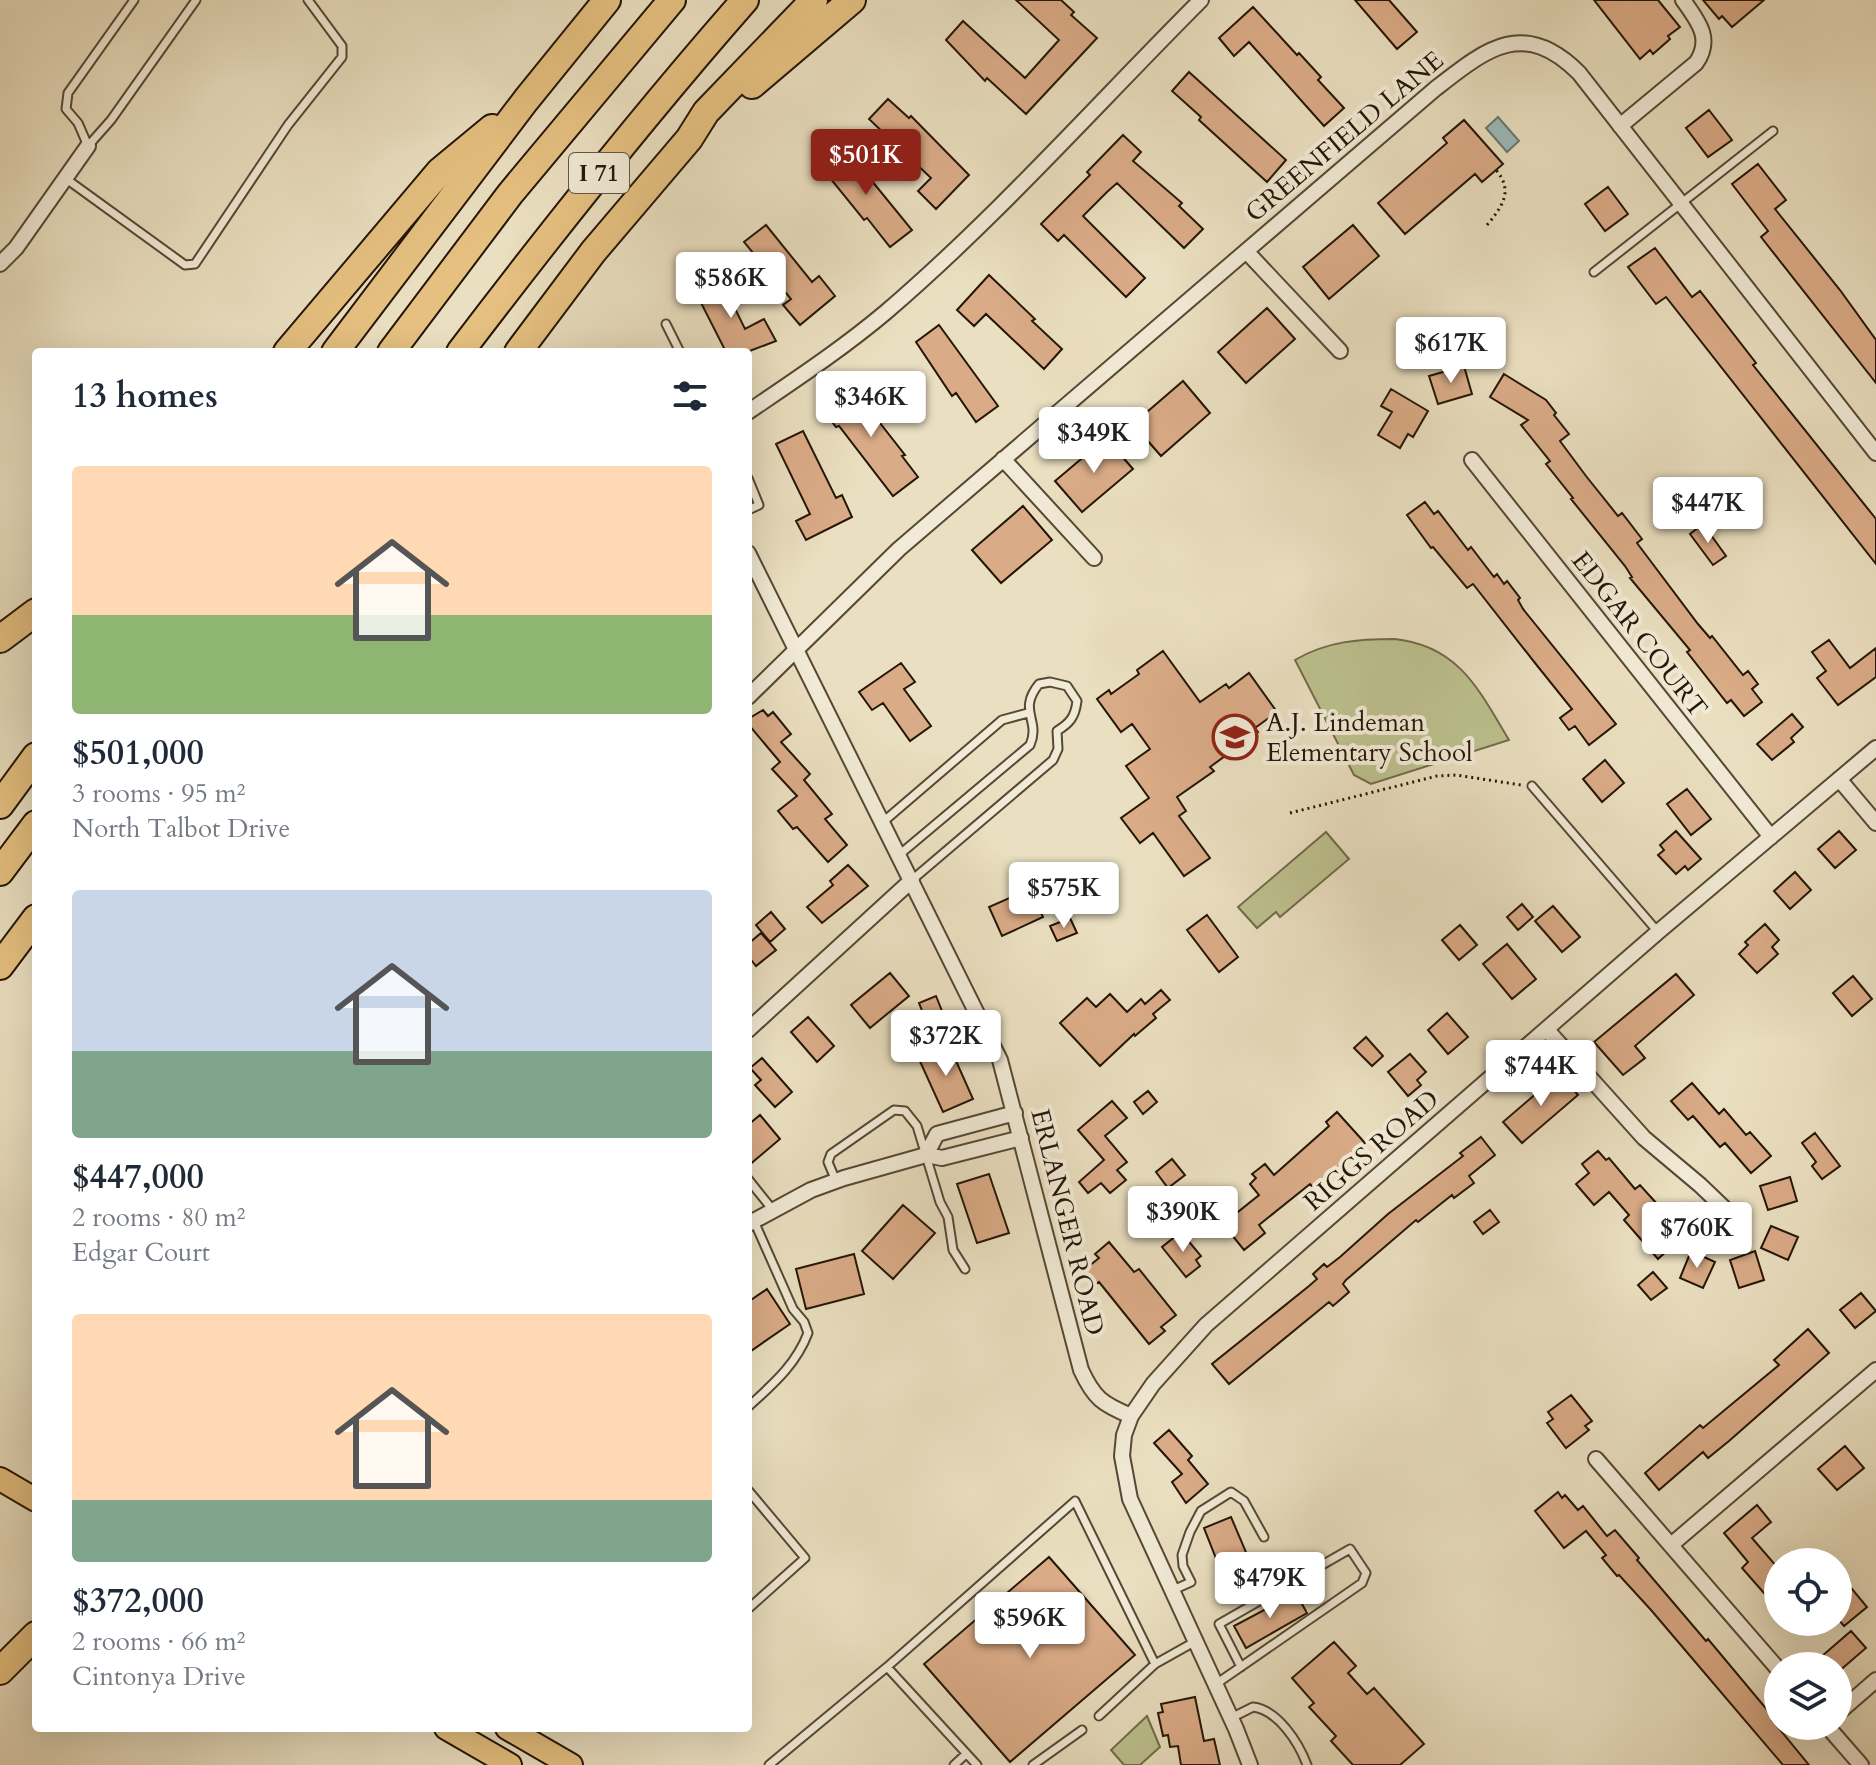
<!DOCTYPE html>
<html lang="en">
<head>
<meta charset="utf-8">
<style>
	body { margin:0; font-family:Cardo,serif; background:#f6f6f7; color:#1f2937; height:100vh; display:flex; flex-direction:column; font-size:30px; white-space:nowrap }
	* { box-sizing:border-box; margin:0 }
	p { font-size:26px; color:#747a83 }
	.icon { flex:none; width:44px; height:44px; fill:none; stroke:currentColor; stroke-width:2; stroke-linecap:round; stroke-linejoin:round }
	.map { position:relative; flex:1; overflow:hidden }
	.panel { position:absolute; left:32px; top:348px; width:720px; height:1384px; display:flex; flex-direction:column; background:#fff; border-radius:8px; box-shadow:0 8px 32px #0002 }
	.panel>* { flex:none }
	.tools { position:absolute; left:1764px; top:1548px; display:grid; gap:16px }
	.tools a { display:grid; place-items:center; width:88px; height:88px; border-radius:50%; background:#fff; box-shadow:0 8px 32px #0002; font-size:40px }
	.price { position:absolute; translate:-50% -68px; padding:0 18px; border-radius:8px; background:#fff; color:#222; font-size:26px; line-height:52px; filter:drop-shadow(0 2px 4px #0008) }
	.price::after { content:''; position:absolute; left:50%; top:48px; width:24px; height:18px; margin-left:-12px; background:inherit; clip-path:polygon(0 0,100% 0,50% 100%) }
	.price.current { background:#8f2418; color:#fff }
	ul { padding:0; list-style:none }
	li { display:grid; align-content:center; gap:16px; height:424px; padding:0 40px }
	li span { display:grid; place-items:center; height:248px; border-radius:8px; color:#555 }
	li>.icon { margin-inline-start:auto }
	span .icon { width:144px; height:144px; fill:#fffc; stroke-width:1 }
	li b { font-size:34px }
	h2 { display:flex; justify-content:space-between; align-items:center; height:96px; padding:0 40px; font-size:34px }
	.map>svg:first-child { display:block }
</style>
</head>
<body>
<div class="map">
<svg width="1876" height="1765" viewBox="0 0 1876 1765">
	<rect width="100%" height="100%" fill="#eadfc0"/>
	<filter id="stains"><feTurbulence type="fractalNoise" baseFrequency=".0025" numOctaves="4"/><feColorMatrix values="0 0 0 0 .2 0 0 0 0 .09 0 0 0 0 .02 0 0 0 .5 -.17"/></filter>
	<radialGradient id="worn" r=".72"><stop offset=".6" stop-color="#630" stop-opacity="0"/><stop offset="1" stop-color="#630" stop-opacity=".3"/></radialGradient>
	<path fill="#bcc08e" stroke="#706b4a" stroke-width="2" d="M1395 639C1459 646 1479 690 1509 740L1371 784 1354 775 1295 660C1327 641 1359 639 1395 639Z
		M1326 832 1349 859 1280 917 1276 912 1257 928 1238 907Z
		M1147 1716 1160 1747 1140 1765H1124L1111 1750Z"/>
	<path fill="#9bbabc" stroke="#6b7873" stroke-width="2" d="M1498 117 1519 141 1507 152 1486 128Z"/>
	<path fill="#daab87" stroke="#241606" stroke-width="2" d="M1016 0H1061L1074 12 1071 15 1097 38 1026 114 987 78 985 81 946 40 963 21 1025 78 1059 40Z
		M1355 0H1389L1417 32 1397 49Z
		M1594 0H1658L1680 27 1668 36 1670 39 1653 54 1650 50 1640 59Z
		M1703 0H1764L1732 27 1722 16 1719 19Z
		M1253 7 1297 55 1299 53 1321 77 1318 80 1344 108 1324 126 1249 42 1234 56 1219 38Z
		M1189 72 1286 160 1267 182 1199 120 1201 117 1172 91Z
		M888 99 909 118 911 116 969 175 936 209 918 191 931 178 869 119Z
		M1709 110 1732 140 1708 157 1686 128Z
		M1464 120 1503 164 1482 182 1475 174 1405 234 1378 203 1447 143 1443 138Z
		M1123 135 1141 152 1133 161 1182 203 1179 206 1203 229 1184 248 1117 183 1107 192 1083 216 1145 278 1126 297 1064 235 1058 241 1041 224 1090 175 1087 172Z
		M845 148 912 230 890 247 867 218 864 220 821 167Z
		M1758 164 1786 200 1775 209 1840 290 1876 340V383L1761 237 1768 231 1732 184Z
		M1608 187 1628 214 1605 231 1585 204Z
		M766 225 812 282 819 276 835 296 800 325 783 305 791 299 744 242Z
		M1353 225 1379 256 1329 299 1303 267Z
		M1655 248 1692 297 1700 291 1756 363 1753 365 1876 519V564L1666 297 1656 304 1628 267Z
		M989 275 1035 319 1032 321 1062 349 1044 369 986 314 974 326 957 310Z
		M719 276 745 329 764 319 776 341 747 352H726L694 289Z
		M1267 308 1295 339 1246 383 1218 352Z
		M939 325 998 406 976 422 956 393 952 396 916 342Z
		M1464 366 1472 394 1438 404 1429 376Z
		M1504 374 1546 400 1556 413 1554 415 1569 434 1560 441 1586 476 1618 516 1622 513 1642 539 1637 543 1698 624 1710 638 1712 636 1743 675 1748 671 1758 684 1752 689 1762 702 1744 716 1731 700 1727 703 1687 652 1690 650 1630 578 1632 577 1625 566 1571 499 1573 498 1546 464 1550 461 1521 425 1528 420 1490 397Z
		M1183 381 1210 413 1161 456 1133 424Z
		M857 384 874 405 869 409 905 455 902 456 918 477 893 496 839 426 836 427 823 410Z
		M1391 389 1428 411 1413 437 1408 434 1400 448 1378 435 1392 412 1381 406Z
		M803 431 836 498 842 495 852 517 806 540 796 521 810 514 776 444Z
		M1106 438 1133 469 1082 512 1055 481Z
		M1425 502 1434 514 1438 511 1468 550 1471 547 1494 577 1497 574 1504 584 1507 581 1520 598 1518 600 1523 609 1616 724 1589 745 1575 726 1569 730 1560 718 1572 709 1535 663 1473 584 1467 588 1433 547 1431 548 1407 515Z
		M1023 506 1052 540 1001 583 972 550Z
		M1703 524 1726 556 1713 565 1690 534Z
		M1829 640 1850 668 1876 648V677L1838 705 1817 678 1826 671 1812 652Z
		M1163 651 1200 702 1226 684 1229 688 1249 673 1277 712 1255 728 1258 732 1210 767 1214 771 1177 797 1186 811 1179 816 1210 858 1184 876 1153 833 1140 843 1121 818 1149 798 1126 766 1150 749 1132 724 1121 732 1097 699 1109 690 1111 694 1139 674 1137 670Z
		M901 663 915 682 904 689 931 726 910 741 883 703 872 710 859 692Z
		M763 710 768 716 773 712 791 734 781 742 810 774 804 780 832 814 825 819 847 845 828 862 797 827 793 829 778 811 797 796 772 769 780 762 748 724V719Z
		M1792 714 1803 727 1791 738 1794 742 1772 760 1757 744Z
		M1605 760 1624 783 1602 802 1583 779Z
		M1687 789 1711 819 1691 835 1667 804Z
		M1676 831 1701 859 1688 870 1685 866 1676 874 1658 855 1664 850 1660 845Z
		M1839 831 1856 850 1835 868 1818 849Z
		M848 865 868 886 822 923 807 907 833 885 830 881Z
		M1795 872 1811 890 1790 909 1774 891Z
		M1030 889 1043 917 1002 936 989 907Z
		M1522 904 1533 917 1518 930 1507 917Z
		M1553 906 1580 937 1562 952 1535 921Z
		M771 912 785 929 770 942 756 925Z
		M1207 915 1238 957 1219 972 1187 930Z
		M1070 918 1077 933 1057 941 1050 926Z
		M1765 924 1779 940 1772 947 1778 954 1757 973 1739 954 1748 945 1745 942Z
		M1460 925 1477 945 1459 960 1442 940Z
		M761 933 776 950 756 966 748 956V944Z
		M1507 944 1536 979 1512 999 1483 964Z
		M890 973 909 996 870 1028 851 1005Z
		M1676 974 1694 995 1635 1046 1645 1058 1623 1075 1594 1042Z
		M1853 976 1872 999 1852 1016 1833 993Z
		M1161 990 1170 1000 1153 1014 1156 1018 1135 1036 1134 1034 1100 1066 1060 1023 1087 998 1096 1007 1110 994 1127 1012 1141 999 1145 1004Z
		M936 996 944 1016 927 1023 919 1003Z
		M1447 1013 1468 1037 1448 1054 1428 1030Z
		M808 1017 834 1046 817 1062 791 1032Z
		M1366 1037 1383 1056 1372 1066 1354 1048Z
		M948 1043 973 1099 943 1112 918 1057Z
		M1410 1054 1426 1072 1417 1080 1421 1085 1408 1096 1388 1072Z
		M762 1058 792 1092 775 1107 755 1085 761 1080 750 1068Z
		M1560 1073 1578 1095 1522 1143 1503 1122Z
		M1692 1083 1719 1114 1724 1109 1746 1135 1750 1132 1771 1156 1751 1173 1725 1143 1720 1147 1693 1116 1688 1120 1671 1101Z
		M1148 1091 1157 1102 1143 1114 1134 1102Z
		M1112 1101 1127 1118 1105 1136 1127 1162 1117 1170 1126 1180 1110 1193 1101 1183 1088 1193 1079 1182 1104 1160 1078 1130Z
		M1337 1112 1365 1143 1314 1188 1310 1184 1259 1225 1265 1233 1244 1250 1223 1224 1259 1195 1250 1184 1256 1178 1252 1174 1265 1164 1274 1175 1329 1126 1326 1122Z
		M760 1115 780 1139 748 1166V1125Z
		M1815 1133 1840 1166 1822 1179 1812 1166 1816 1162 1802 1143Z
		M1481 1137 1495 1155 1469 1176 1474 1183 1454 1198 1452 1195 1418 1222 1416 1220 1346 1280 1343 1284 1349 1292 1333 1306 1329 1302 1229 1384 1212 1364 1309 1286 1317 1279 1313 1274 1324 1264 1327 1267 1340 1257 1388 1214 1463 1156 1460 1153Z
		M1598 1151 1606 1160 1609 1158 1635 1189 1640 1185 1658 1205 1653 1209 1680 1239 1658 1259 1624 1220 1629 1215 1609 1192 1594 1205 1576 1184 1589 1173 1582 1164Z
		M1172 1159 1185 1175 1168 1188 1156 1172Z
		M989 1174 1009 1233 977 1243 957 1184Z
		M1790 1177 1797 1201 1768 1210 1760 1186Z
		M903 1205 935 1233 893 1279 862 1251Z
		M1490 1210 1499 1222 1483 1234 1474 1222Z
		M1771 1226 1798 1237 1788 1260 1761 1248Z
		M1181 1232 1201 1256 1196 1260 1200 1266 1186 1277 1162 1247Z
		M1109 1242 1134 1272 1139 1269 1176 1315 1161 1327 1165 1331 1149 1344 1099 1282 1095 1285 1083 1271 1099 1258 1095 1254Z
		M1691 1251 1715 1262 1703 1288 1680 1278Z
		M1755 1251 1764 1280 1739 1288 1730 1260Z
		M854 1254 864 1294 806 1309 796 1269Z
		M1653 1272 1667 1288 1651 1300 1638 1285Z
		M767 1289 790 1324 748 1353V1302Z
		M1861 1293 1876 1311 1855 1328 1840 1310Z
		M1808 1329 1829 1353 1729 1441 1708 1458 1703 1452 1659 1490 1645 1473 1700 1425 1703 1428 1779 1365 1774 1360Z
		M1571 1395 1592 1421 1585 1426 1589 1430 1566 1448 1547 1423 1553 1419 1548 1412Z
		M1169 1430 1192 1456 1188 1460 1208 1484 1186 1503 1172 1482 1182 1474 1154 1443Z
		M1845 1446 1864 1468 1837 1490 1818 1469Z
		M1558 1492 1562 1498 1565 1495 1578 1510 1583 1506 1607 1536 1615 1530 1639 1558 1637 1560 1706 1641 1708 1639 1774 1718 1772 1720 1809 1765H1783L1651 1610 1619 1575 1617 1576 1602 1558 1606 1555 1586 1531 1564 1548 1535 1511Z
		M1757 1505 1771 1522 1752 1538 1778 1568V1609L1742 1568 1748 1562 1724 1533Z
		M1231 1517 1254 1571 1229 1582 1222 1564 1219 1566 1204 1528Z
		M1049 1557 1135 1655 1010 1762 924 1664Z
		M1852 1589 1867 1607 1844 1626 1838 1619V1600Z
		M1296 1593 1307 1613 1246 1648 1234 1626Z
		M1851 1631 1866 1648 1838 1672V1666H1831L1822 1656Z
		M1334 1642 1356 1666 1348 1673 1367 1694 1374 1688 1424 1744 1400 1765H1353L1331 1741 1336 1736 1309 1707 1314 1703 1292 1678Z
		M1195 1697 1204 1741 1214 1739 1220 1765H1181L1178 1746 1170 1747 1168 1735 1163 1736 1158 1713 1163 1712 1161 1704Z"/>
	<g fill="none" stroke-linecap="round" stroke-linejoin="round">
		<g stroke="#564834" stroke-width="11">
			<path id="service" d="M134 0 68 93 66 109 78 123 88 146 111 120 196 0
				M65 178 185 265 195 264 288 125 342 57V46L308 0
				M1594 272 1773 131
				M666 324 680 352
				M748 478 759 505 748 510
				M1532 786 1658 932
				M883 822 1002 720 1028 713
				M899 855 1030 745C1041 720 1017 711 1039 684L1050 682 1067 686 1077 701C1075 717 1070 723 1057 731L1058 749 1053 760 912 880
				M748 1179 772 1209
				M836 1181 828 1162 831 1154 894 1110 905 1111 917 1126 940 1202 948 1217 953 1250 965 1269
				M748 1407C772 1385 796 1365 808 1333L804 1322 793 1309 754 1221
				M748 1490 805 1558 748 1609
				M1173 1590 1191 1582 1183 1566 1182 1555 1190 1532 1201 1511 1231 1492 1244 1501 1264 1537
				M1216 1684 1362 1583 1366 1573 1350 1549 1219 1624 1241 1667
				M1099 1716 1155 1664
				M1231 1718 1253 1707C1278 1710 1299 1743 1307 1765
				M769 1765 887 1667
				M954 1765 966 1754
				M977 1765 887 1667 1075 1501 1155 1664 1196 1641
				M1033 1765 1082 1730"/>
		</g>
		<g stroke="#564834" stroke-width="18">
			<path id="minor" d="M1620 126 1696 63C1713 39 1698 21 1683 0
				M1246 251 1340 351
				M0 264 16 248 88 146
				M748 412C795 380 842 349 886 312 998 216 1096 105 1201 0
				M1003 459 1094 558
				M1472 460 1771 837
				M748 553 1000 1060 1081 1370C1094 1398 1102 1404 1131 1416
				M748 697 899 549 1435 89C1485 50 1523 17 1579 73L1876 453
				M1839 779 1876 823
				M748 1030 912 880
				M1547 1030 1644 1138 1700 1185 1724 1208
				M926 1155 937 1134 1015 1113
				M748 1224 811 1190 844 1178 926 1155 942 1158 1021 1138
				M1596 1459 1778 1669
				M1671 1545 1876 1370
				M1838 1713 1876 1680
				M1827 1726 1861 1765
				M1250 1765 1236 1729 1130 1499 1122 1456 1124 1435 1131 1416 1153 1384 1206 1325 1658 932 1876 748"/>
		</g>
		<g stroke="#241606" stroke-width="26">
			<path id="primary" d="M0 1479 36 1500
				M446 1728 510 1765
				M507 1728 571 1765"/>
		</g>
		<g stroke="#241606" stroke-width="30">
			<path id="motorway" d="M752 85 852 0
				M287 352 440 171 492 128
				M335 352 526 100 607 0
				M391 352 510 194 672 0
				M460 352C552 231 645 114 745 0
				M518 352 593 252 689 139 706 112 814 0
				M0 639 36 612
				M0 805 36 756
				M0 872 36 824
				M0 966 36 918
				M0 1671 36 1635"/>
		</g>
		<path stroke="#241606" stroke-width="3" stroke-dasharray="2 4" stroke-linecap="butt" d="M1487 225C1502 207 1514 191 1496 170
			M1290 813 1437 776 1456 775 1521 785"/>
		<use href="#service" stroke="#f1ead6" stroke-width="7"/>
		<use href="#minor" stroke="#f1ead6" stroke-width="14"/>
		<use href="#primary" stroke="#e5c080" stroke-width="22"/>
		<use href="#motorway" stroke="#e5c080" stroke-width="26"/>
	</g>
	<defs>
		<g id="school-ring" transform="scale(2.3)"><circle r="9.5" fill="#f1ead6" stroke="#8f2418" stroke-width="1.5"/><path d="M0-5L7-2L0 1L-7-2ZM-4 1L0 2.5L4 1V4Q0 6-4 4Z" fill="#8f2418"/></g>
	</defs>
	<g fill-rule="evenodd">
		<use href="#school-ring" x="1235" y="737"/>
	</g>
	<g text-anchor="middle" stroke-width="8" stroke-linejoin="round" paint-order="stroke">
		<rect fill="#f1ead6" stroke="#625644" stroke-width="2" x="569" y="153" width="60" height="40" rx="6"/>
		<g font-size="24" font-weight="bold" fill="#241606">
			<text x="599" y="181">I 71</text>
		</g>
		<g font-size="26" fill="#241606" stroke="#f1ead6">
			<text transform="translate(1344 136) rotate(-40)" y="9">GREENFIELD LANE</text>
			<text transform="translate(1640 634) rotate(52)" y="9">EDGAR COURT</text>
			<text transform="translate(1371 1150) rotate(-41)" y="9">RIGGS ROAD</text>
			<text transform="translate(1068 1222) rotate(76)" y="9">ERLANGER ROAD</text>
		</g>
		<g font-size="26" fill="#241606" stroke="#f1ead6" text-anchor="start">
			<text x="1266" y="731">A.J. Lindeman<tspan x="1266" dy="30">Elementary School</tspan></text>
		</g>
	</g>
	<rect width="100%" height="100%" filter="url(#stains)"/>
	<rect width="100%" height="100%" fill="url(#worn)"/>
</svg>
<div class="tools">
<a><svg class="icon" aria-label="locate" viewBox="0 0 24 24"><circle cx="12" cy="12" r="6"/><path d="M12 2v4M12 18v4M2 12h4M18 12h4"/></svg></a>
<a><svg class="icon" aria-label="layers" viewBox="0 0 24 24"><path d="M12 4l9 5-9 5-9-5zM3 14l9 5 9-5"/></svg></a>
</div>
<b class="price current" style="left:866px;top:197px">$501K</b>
<b class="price" style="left:731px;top:320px">$586K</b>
<b class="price" style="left:1451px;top:385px">$617K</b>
<b class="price" style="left:871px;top:439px">$346K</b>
<b class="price" style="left:1094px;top:475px">$349K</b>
<b class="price" style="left:1708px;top:545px">$447K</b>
<b class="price" style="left:1064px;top:930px">$575K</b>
<b class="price" style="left:946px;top:1078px">$372K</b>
<b class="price" style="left:1541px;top:1108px">$744K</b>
<b class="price" style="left:1183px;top:1254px">$390K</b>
<b class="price" style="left:1697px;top:1270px">$760K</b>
<b class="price" style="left:1270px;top:1620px">$479K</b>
<b class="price" style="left:1030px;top:1660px">$596K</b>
<section class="panel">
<h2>13 homes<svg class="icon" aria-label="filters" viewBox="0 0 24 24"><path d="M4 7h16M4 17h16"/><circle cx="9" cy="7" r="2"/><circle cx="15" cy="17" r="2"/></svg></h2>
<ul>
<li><span style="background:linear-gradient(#ffd9b3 60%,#8fb573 0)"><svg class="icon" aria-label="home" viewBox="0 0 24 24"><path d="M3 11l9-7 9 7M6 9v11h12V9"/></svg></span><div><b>$501,000</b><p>3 rooms · 95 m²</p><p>North Talbot Drive</p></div></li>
<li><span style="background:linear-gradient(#c9d6e8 65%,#7fa58c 0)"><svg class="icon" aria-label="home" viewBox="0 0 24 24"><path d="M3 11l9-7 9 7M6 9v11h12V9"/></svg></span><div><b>$447,000</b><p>2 rooms · 80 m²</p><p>Edgar Court</p></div></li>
<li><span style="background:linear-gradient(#ffd9b3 75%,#7fa58c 0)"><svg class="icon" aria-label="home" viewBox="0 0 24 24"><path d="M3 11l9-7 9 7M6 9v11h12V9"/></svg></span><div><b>$372,000</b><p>2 rooms · 66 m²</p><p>Cintonya Drive</p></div></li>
</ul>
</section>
</div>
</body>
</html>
